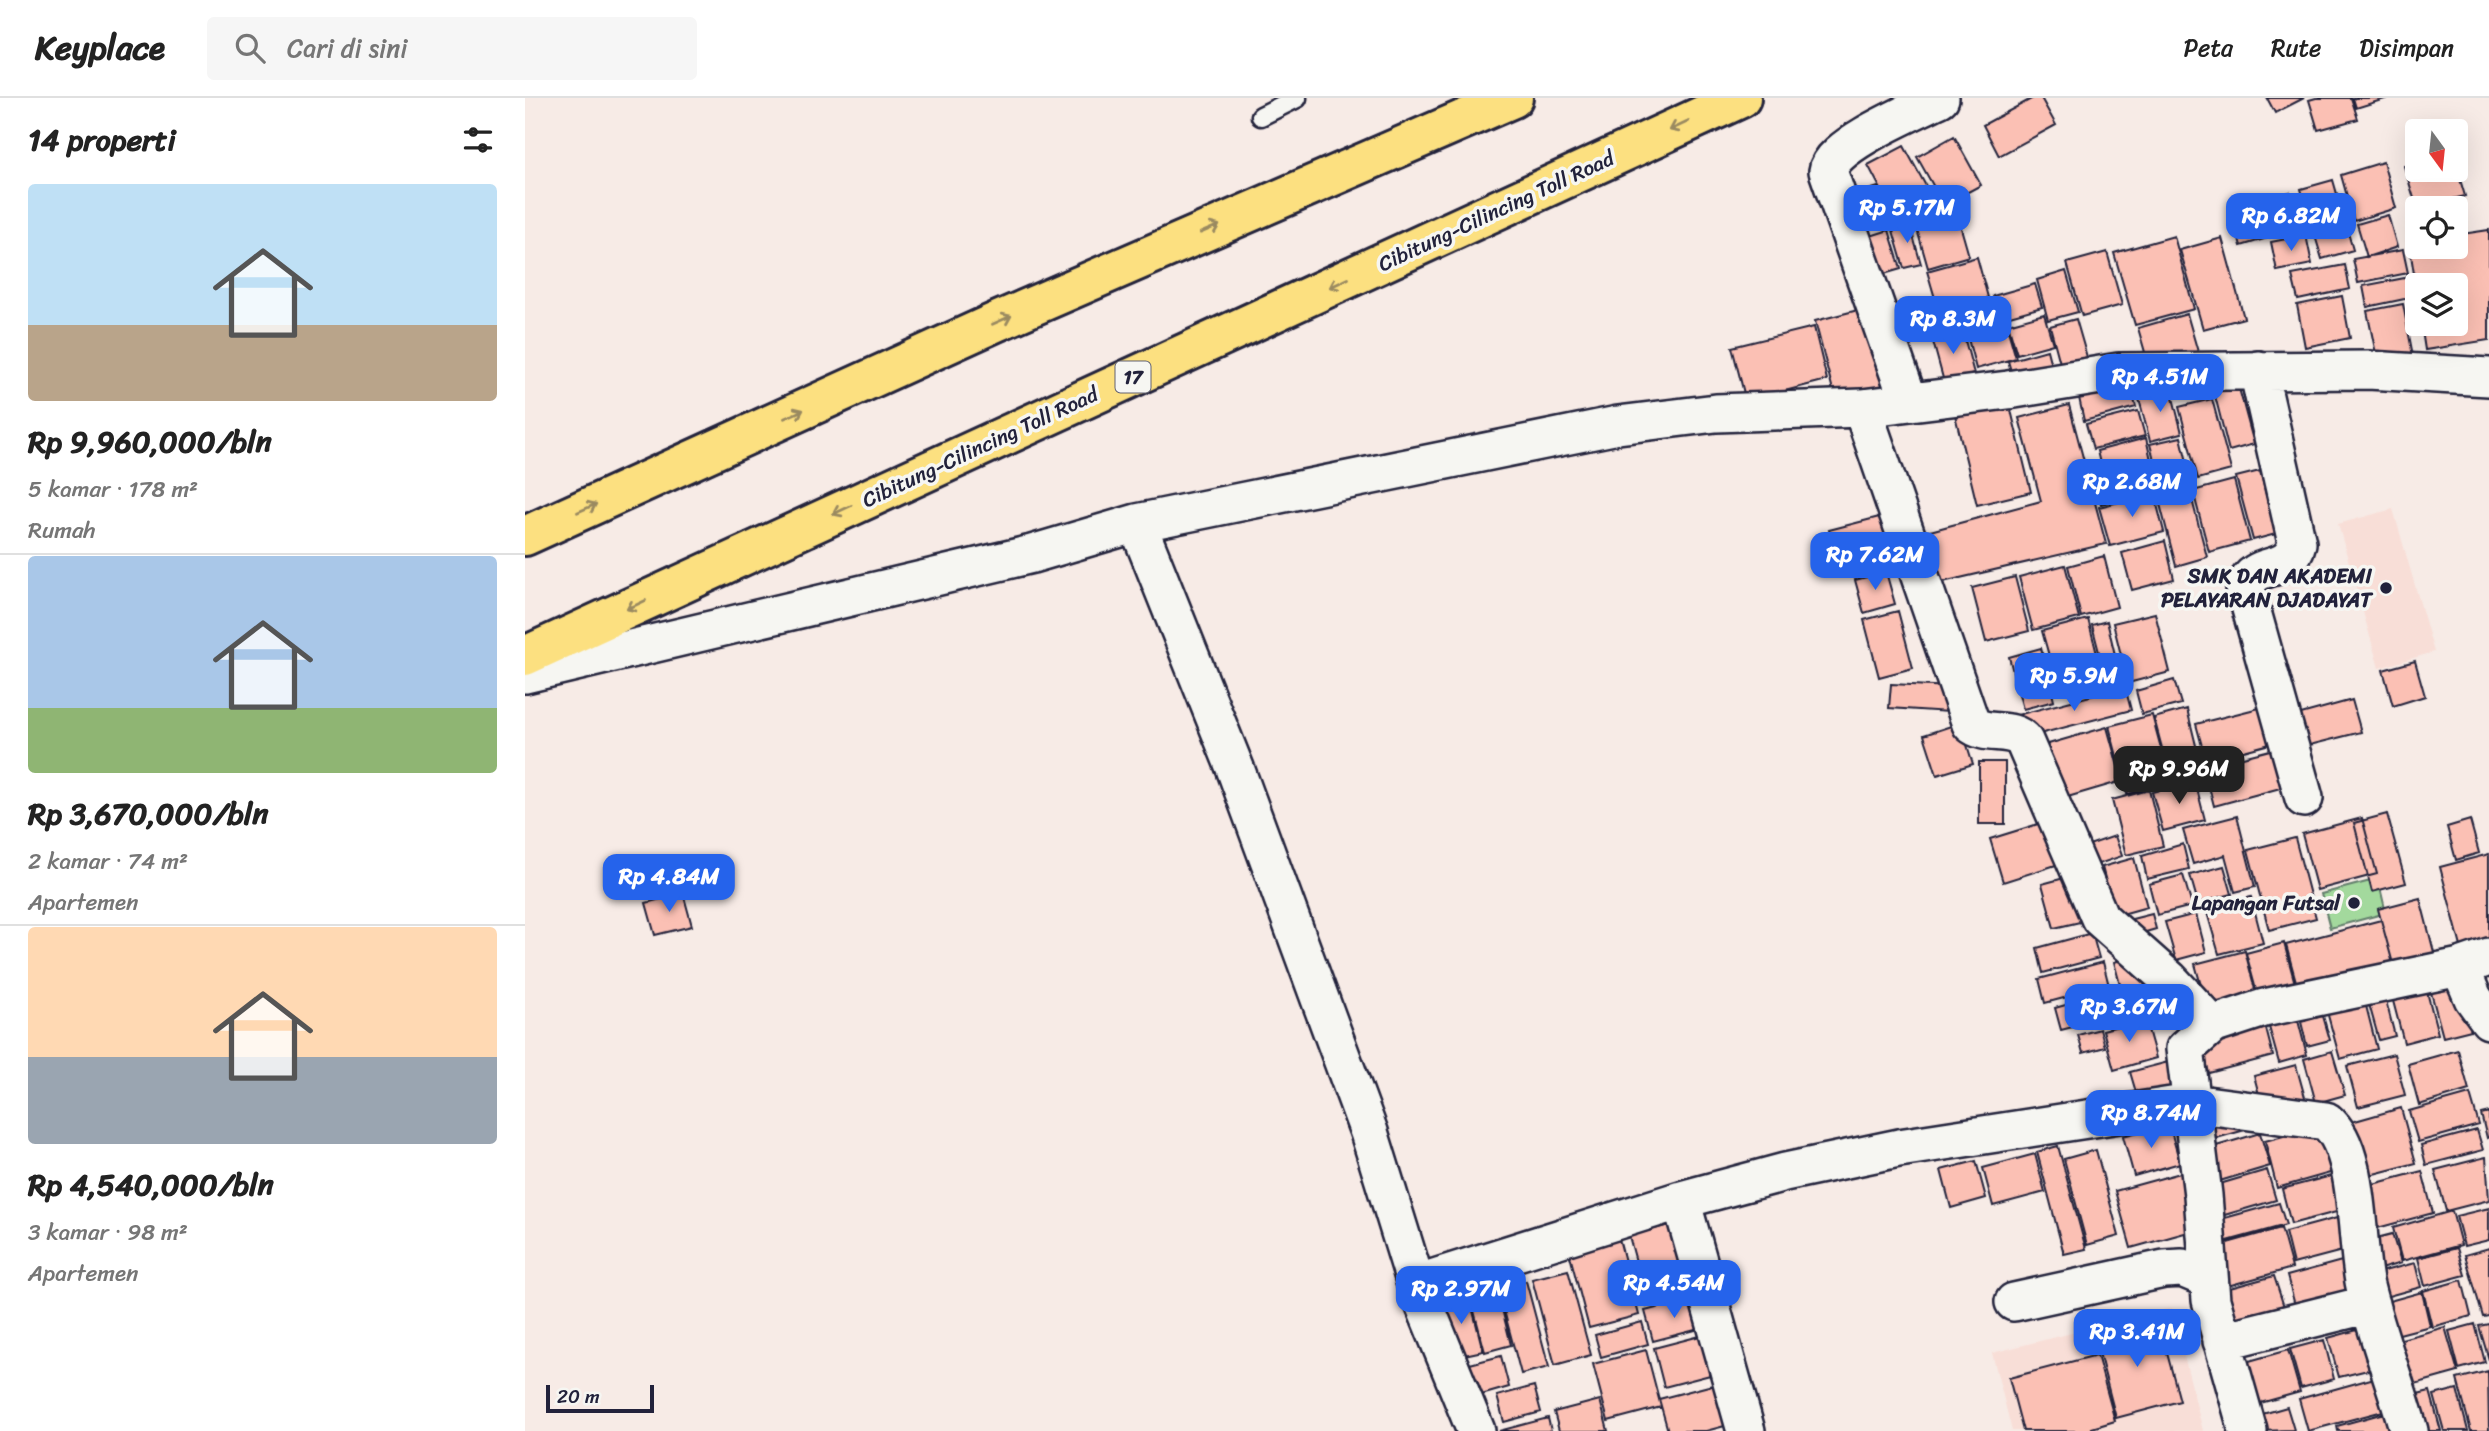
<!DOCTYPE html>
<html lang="id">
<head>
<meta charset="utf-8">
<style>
	body { margin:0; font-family:Sriracha,sans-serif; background:#f6f6f6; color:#222; height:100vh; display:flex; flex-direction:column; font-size:26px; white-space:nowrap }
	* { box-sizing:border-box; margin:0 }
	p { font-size:23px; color:#767676 }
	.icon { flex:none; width:38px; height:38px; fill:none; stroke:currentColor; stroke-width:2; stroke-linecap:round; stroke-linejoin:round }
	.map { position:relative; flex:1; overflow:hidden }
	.panel { display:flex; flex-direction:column; background:#fff; width:525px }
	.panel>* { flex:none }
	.needle { width:46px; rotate:165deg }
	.controls { position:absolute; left:1880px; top:21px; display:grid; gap:14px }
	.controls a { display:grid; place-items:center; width:63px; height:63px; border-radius:7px; background:#fff; box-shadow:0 7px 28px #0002; font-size:35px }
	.scale { position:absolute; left:21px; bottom:18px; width:108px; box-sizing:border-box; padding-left:7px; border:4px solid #22223b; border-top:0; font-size:19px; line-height:24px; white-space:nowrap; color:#22223b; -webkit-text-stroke:5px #f6f6f2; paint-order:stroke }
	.price { position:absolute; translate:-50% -60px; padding:0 16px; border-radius:14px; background:#2563eb; color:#fff; font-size:23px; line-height:46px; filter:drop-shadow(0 2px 4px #0008) }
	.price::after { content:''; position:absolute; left:50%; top:42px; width:21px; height:16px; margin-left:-10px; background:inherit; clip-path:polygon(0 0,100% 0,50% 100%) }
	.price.on { background:#222; color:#fff }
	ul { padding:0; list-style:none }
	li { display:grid; align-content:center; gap:14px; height:371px; padding:0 28px }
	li+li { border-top:2px solid #e0e0e0 }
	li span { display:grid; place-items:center; height:217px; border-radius:7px; color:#555 }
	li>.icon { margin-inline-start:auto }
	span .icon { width:126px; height:126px; fill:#fffc; stroke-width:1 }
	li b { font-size:30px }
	h2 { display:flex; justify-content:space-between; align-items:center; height:84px; padding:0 28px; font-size:30px }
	header { display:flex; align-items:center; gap:42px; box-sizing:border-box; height:98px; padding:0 35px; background:#fff; border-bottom:2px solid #e0e0e0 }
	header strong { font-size:33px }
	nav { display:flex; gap:38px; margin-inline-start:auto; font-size:24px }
	.search { width:490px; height:63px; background:#f6f6f6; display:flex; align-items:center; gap:18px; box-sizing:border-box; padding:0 24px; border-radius:7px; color:#767676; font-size:26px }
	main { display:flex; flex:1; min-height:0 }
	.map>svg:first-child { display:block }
</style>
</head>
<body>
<header>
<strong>Keyplace</strong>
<div class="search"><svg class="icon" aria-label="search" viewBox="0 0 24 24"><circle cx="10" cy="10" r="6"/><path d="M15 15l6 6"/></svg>Cari di sini</div>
<nav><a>Peta</a><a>Rute</a><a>Disimpan</a></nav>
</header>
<main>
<section class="panel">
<h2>14 properti<svg class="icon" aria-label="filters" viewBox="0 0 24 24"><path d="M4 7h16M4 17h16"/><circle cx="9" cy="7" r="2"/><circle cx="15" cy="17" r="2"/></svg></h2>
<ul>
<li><span style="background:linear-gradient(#bfe0f5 65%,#b9a48a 0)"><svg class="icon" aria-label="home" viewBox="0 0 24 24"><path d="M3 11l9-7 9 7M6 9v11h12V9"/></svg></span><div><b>Rp 9,960,000/bln</b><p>5 kamar · 178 m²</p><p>Rumah</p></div></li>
<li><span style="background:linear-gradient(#a9c7e8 70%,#8fb573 0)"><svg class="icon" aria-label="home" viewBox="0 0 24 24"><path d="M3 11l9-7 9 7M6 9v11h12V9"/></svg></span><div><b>Rp 3,670,000/bln</b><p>2 kamar · 74 m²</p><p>Apartemen</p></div></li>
<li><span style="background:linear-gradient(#ffd9b3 60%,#9aa5b1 0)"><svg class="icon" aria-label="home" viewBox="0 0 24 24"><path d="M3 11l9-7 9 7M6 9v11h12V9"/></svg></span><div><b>Rp 4,540,000/bln</b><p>3 kamar · 98 m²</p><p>Apartemen</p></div></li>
</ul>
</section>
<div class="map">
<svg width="1964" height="1333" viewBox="0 0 1964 1333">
	<rect width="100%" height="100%" fill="#f7ebe6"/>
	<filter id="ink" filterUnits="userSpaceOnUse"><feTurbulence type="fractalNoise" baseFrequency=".0143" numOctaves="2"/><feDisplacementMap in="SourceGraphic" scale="14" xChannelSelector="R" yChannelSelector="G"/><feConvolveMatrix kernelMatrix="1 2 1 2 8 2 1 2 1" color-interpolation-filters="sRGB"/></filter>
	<g filter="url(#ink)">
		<path fill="#f8ded7" d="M1868 411 1909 554 1854 570 1813 426Z
			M1647 1210 1678 1333H1487L1467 1255Z"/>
		<path fill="#a3d99d" stroke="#627e6c" stroke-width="2" d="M1853 781 1861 815 1805 830 1796 796Z"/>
		<path fill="#fbc0b4" stroke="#22223b" stroke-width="2" d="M1508 0H1516L1531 27 1474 58 1458 27Z
			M1742 0H1779L1750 15Z
			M1791 0H1826L1833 21 1793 32 1784 2Z
			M1828 0H1863L1831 10Z
			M1429 38 1456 87 1419 107 1392 59Z
			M1379 48 1407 99 1370 118 1343 67Z
			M1858 64 1871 110 1829 123 1816 77Z
			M1892 64V72H1930V65L1940 98 1892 110 1879 68Z
			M1808 82 1828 152 1797 161 1776 91Z
			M1353 89 1363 120 1330 131 1319 100Z
			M1765 94 1776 130 1716 148 1706 112Z
			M1430 109 1444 158 1403 170 1389 121Z
			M1863 117 1872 149 1842 159 1832 126Z
			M1384 124 1396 166 1379 170 1367 129Z
			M1364 132 1376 171 1345 180 1333 142Z
			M1964 132V242L1900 252 1896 226H1930V187H1892V195L1884 144 1892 143V149H1930V137Z
			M1781 137 1787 166 1752 173 1746 144Z
			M1649 138 1669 211 1610 227 1589 155Z
			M1697 140 1719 220 1678 231 1655 152Z
			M1878 152 1883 175 1833 185 1828 161Z
			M1582 154 1597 207 1557 218 1542 165Z
			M1452 159 1468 218 1419 231 1402 173Z
			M1820 167 1825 191 1773 202 1767 177Z
			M1541 173 1553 214 1523 222 1512 182Z
			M1885 179 1889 199 1842 209 1838 188Z
			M1510 186 1517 209 1474 221 1468 198Z
			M1817 198 1825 240 1780 249 1772 207Z
			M1878 206 1889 263 1854 270 1842 213Z
			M1337 211 1359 291 1311 304 1290 223Z
			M1519 216 1528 246 1492 256 1483 226Z
			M1662 216 1673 254 1624 268 1613 230Z
			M1551 221 1566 273 1539 280 1525 228Z
			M1480 222 1491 260 1451 271 1441 233Z
			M1289 229 1302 282 1221 303 1207 249Z
			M1437 231 1449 276 1419 284 1407 240Z
			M1522 252 1529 279 1491 290 1483 263Z
			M1604 282 1611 309 1559 323 1553 295Z
			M1712 283 1729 346 1704 353 1688 290Z
			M1645 288 1657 335 1625 343 1613 297Z
			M1687 301 1706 372 1673 381 1654 309Z
			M1484 304 1506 394 1452 407 1430 317Z
			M1544 307 1581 446 1409 486 1394 436 1516 403 1494 320Z
			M1613 313 1620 338 1568 351 1561 326Z
			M1656 339 1668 389 1638 397 1625 346Z
			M1621 340 1626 362 1577 374 1572 353Z
			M1627 369 1633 391 1576 406 1570 383Z
			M1735 373 1751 436 1728 442 1711 379Z
			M1709 382 1725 443 1684 454 1668 393Z
			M1629 395 1639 434 1585 448 1574 409Z
			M1666 398 1682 459 1651 468 1635 406Z
			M1362 417 1374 462 1315 477 1304 432Z
			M1640 443 1649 481 1607 492 1597 455Z
			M1579 458 1592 509 1556 519 1543 468Z
			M1540 467 1554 520 1508 532 1494 479Z
			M1361 474 1370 506 1339 515 1330 482Z
			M1490 479 1504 533 1461 544 1447 490Z
			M1373 513 1388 570 1354 579 1339 522Z
			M1630 515 1645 574 1603 585 1588 525Z
			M1563 521 1573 560 1528 572 1517 533Z
			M1582 523 1595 578 1564 586 1559 566 1576 562 1567 527Z
			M1516 550 1529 603 1498 611 1484 559Z
			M1890 563 1900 598 1868 608 1858 572Z
			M1649 582 1656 606 1617 616 1611 593Z
			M1366 586 1426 589 1424 614 1364 610Z
			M1600 589 1606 612 1499 640 1492 617Z
			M1827 602 1836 634 1773 650 1765 619Z
			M1750 606 1760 642 1681 663 1671 626Z
			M1662 611 1678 676 1646 684 1629 620Z
			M1627 617 1645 684 1602 696 1584 628Z
			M1435 625 1448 666 1412 677 1399 637Z
			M1582 629 1597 683 1529 703 1513 649Z
			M1749 651 1759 689 1689 708 1679 669Z
			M1454 664H1480V726H1454Z
			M1670 683 1680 722 1638 733 1627 694Z
			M1624 692 1638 748 1601 757 1587 702Z
			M1862 716 1881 785 1847 794 1829 725Z
			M1712 718 1730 789 1710 794 1700 757 1668 766 1658 732Z
			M1837 720 1852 776 1792 792 1777 736Z
			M1945 722 1954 755 1931 762 1922 729Z
			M1523 723 1537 765 1478 784 1465 741Z
			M1590 738 1597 758 1562 770 1555 750Z
			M1770 740 1791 820 1744 832 1723 752Z
			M1658 746 1664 771 1622 781 1617 758Z
			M1964 756V854L1939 860 1915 769Z
			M1609 760 1622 809 1590 818 1577 769Z
			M1699 768 1707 796 1673 805 1665 777Z
			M1658 777 1667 808 1632 817 1624 786Z
			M1543 779 1555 824 1529 830 1517 786Z
			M158 795 167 828 130 837 121 805Z
			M1726 799 1738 845 1694 856 1681 811Z
			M1895 800 1911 862 1870 873 1853 811Z
			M1627 816 1631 831 1607 838 1603 822Z
			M1671 816 1681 854 1651 862 1640 824Z
			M1856 822 1870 873 1775 898 1761 847Z
			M1567 835 1574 860 1518 875 1512 850Z
			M1759 845 1772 893 1734 903 1721 855Z
			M1720 853 1733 903 1684 916 1670 866Z
			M1612 858 1626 910 1603 916 1589 864Z
			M1578 864 1584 888 1520 905 1514 881Z
			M1931 876 1946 932 1918 939 1903 883Z
			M1901 890 1913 936 1879 945 1867 899Z
			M1859 895 1870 938 1854 942 1842 899Z
			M1569 899 1575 922 1536 932 1530 910Z
			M1839 900 1852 951 1815 961 1801 910Z
			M1770 911 1782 957 1754 965 1741 918Z
			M1798 918 1805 942 1782 948 1776 924Z
			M1620 921 1631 960 1589 972 1578 932Z
			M1739 923 1748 958 1684 975 1675 940Z
			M1575 931 1580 949 1558 955 1553 937Z
			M1933 952 1944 992 1894 1007 1883 966Z
			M1807 953 1820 997 1791 1005 1779 961Z
			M1869 956 1880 997 1833 1009 1822 968Z
			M1647 963 1654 990 1613 1001 1605 974Z
			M1771 967 1781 1003 1739 1015 1729 978Z
			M1945 996 1954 1027 1893 1044 1884 1013Z
			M1876 1010 1891 1065 1837 1079 1823 1025Z
			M1964 1014V1039L1962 1040 1956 1016Z
			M1716 1017 1720 1032 1681 1043 1677 1028Z
			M1644 1026 1655 1065 1609 1078 1598 1038Z
			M1800 1027 1812 1073 1752 1090 1740 1043Z
			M1952 1032 1958 1052 1901 1067 1896 1047Z
			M1735 1035 1745 1068 1688 1085 1678 1052Z
			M1533 1048 1561 1151 1539 1156 1512 1054Z
			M1571 1052 1594 1138 1562 1147 1539 1061Z
			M1510 1056 1520 1094 1468 1108 1458 1070Z
			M1961 1059 1964 1102 1921 1113 1910 1072Z
			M1451 1063 1461 1100 1426 1110 1416 1072Z
			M1742 1072 1751 1102 1696 1118 1688 1088Z
			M1897 1073 1908 1115 1845 1132 1833 1090Z
			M1659 1074 1674 1131 1606 1150 1590 1093Z
			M1806 1078 1815 1113 1766 1126 1757 1091Z
			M1754 1105 1761 1127 1695 1145 1689 1123Z
			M1964 1110V1142L1939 1148 1931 1118Z
			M1927 1113 1936 1147 1877 1163 1868 1130Z
			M1812 1120 1821 1152 1768 1166 1760 1134Z
			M1144 1127 1156 1171 1116 1182 1104 1138Z
			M1756 1130 1767 1170 1699 1189 1688 1149Z
			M1867 1136 1876 1165 1848 1173 1840 1143Z
			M1093 1137 1114 1217 1064 1230 1043 1150Z
			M1932 1150 1940 1177 1900 1188 1893 1160Z
			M1964 1150V1218L1958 1219 1940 1157Z
			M1824 1161 1833 1195 1771 1211 1762 1178Z
			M1890 1165 1896 1189 1849 1202 1843 1177Z
			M1043 1172 1066 1257 1030 1267 1007 1181Z
			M1160 1175 1165 1196 1122 1208 1116 1186Z
			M1749 1178 1762 1218 1706 1233 1694 1193Z
			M1937 1182 1946 1218 1907 1229 1898 1193Z
			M1001 1183 1024 1269 996 1276 973 1190Z
			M972 1191 986 1247 960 1254 945 1198Z
			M1897 1194 1905 1228 1859 1240 1850 1207Z
			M944 1197 958 1253 930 1259 912 1206Z
			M1170 1200 1178 1230 1128 1243 1120 1213Z
			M1633 1222 1655 1303 1591 1320 1570 1239Z
			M1117 1224 1123 1246 1076 1259 1070 1237Z
			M1950 1226 1960 1264 1934 1271 1924 1233Z
			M1964 1226V1262L1954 1228Z
			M1920 1229 1933 1274 1879 1289 1866 1244Z
			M1836 1231 1847 1271 1814 1279 1803 1240Z
			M1179 1237 1189 1276 1139 1289 1129 1250Z
			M1799 1242 1809 1281 1776 1290 1765 1251Z
			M1121 1252 1136 1309 1083 1323 1068 1266Z
			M1763 1252 1775 1294 1721 1309 1710 1267Z
			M1572 1257 1590 1323 1567 1330 1568 1333H1498L1484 1280Z
			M976 1258 984 1289 946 1300 937 1268Z
			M1963 1273 1964 1333H1946L1932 1281Z
			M1853 1279 1862 1312 1783 1333 1774 1301Z
			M1199 1284 1211 1325 1181 1333H1143L1134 1301Z
			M1009 1288 1016 1314 979 1324 972 1298Z
			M1932 1291 1943 1333H1919L1909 1297Z
			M1905 1293 1916 1333H1889L1880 1299Z
			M1075 1302 1083 1333H1034L1029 1314Z
			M1762 1309 1769 1332 1731 1333 1727 1319Z
			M1863 1314 1868 1333H1813L1812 1328Z
			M1023 1320 1026 1333H974Z"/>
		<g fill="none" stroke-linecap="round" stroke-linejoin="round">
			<g stroke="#22223b" stroke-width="23">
				<path id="lane" d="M736 18 772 0"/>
			</g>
			<g stroke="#22223b" stroke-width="42">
				<path id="street" d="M1733 272 1772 445C1764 479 1731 460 1720 489L1779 700
					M1384 304 1303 73C1306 47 1391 12 1415 0
					M1337 310 1446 626C1461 639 1486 628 1499 643L1575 820 1645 882 1687 927
					M612 425 710 670 844 1034 891 1186 951 1333
					M0 576 507 456 612 425 1093 327 1191 315 1337 310 1483 292 1594 274 1843 272 1964 279
					M1964 859 1935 869 1948 900 1964 922
					M1156 1102 1221 1333
					M891 1186 1156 1102 1260 1074 1374 1050 1666 1005 1801 1023C1836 1051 1830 1145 1840 1188 1852 1237 1870 1284 1884 1333
					M1489 1204 1639 1171 1657 1170 1683 1181
					M1697 1243 1845 1206
					M1723 1333 1686 1202 1678 1097 1660 951 1687 927 1739 910 1935 869"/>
			</g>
			<g stroke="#22223b" stroke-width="44">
				<path id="highway" d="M0 438 471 224 988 0
					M0 558 1216 0"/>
			</g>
			<use href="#lane" stroke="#f6f6f2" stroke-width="18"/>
			<use href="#street" stroke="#f6f6f2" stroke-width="37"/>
			<use href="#highway" stroke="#fce080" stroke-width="38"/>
		</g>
		<defs><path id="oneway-shaft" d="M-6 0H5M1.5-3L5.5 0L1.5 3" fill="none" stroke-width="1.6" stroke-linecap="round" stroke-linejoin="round" transform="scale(1.75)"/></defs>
		<g stroke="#9a8a61">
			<use href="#oneway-shaft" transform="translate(1154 28) rotate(155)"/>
			<use href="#oneway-shaft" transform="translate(685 131) rotate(-23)"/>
			<use href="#oneway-shaft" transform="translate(814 185) rotate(155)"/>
			<use href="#oneway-shaft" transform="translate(477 222) rotate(-24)"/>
			<use href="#oneway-shaft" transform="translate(269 316) rotate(-24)"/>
			<use href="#oneway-shaft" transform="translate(62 410) rotate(-24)"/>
			<use href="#oneway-shaft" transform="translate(317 412) rotate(155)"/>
			<use href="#oneway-shaft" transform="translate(111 507) rotate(155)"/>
		</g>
	</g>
	<g fill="#22223b" stroke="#f6f6f2" stroke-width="2.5">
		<circle cx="1861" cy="490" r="7"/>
		<circle cx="1829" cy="805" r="7"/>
	</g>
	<g text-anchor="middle" stroke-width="7" stroke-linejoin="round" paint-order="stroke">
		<rect fill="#f6f6f2" stroke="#626272" stroke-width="2" x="590.5" y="263.5" width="35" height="31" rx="5"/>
		<g font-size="19" font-weight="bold" fill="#22223b">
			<text x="608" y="286">17</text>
		</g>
		<g font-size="21" fill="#22223b" stroke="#f6f6f2">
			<text transform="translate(971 113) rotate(-25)" y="7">Cibitung-Cilincing Toll Road</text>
			<text transform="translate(455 349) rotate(-25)" y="7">Cibitung-Cilincing Toll Road</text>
		</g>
		<g font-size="21" font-weight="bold" fill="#22223b" stroke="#f6f6f2" text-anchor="end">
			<text x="1847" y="485">SMK DAN AKADEMI<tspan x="1847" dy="24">PELAYARAN DJADAYAT</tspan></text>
			<text x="1815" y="812">Lapangan Futsal</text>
		</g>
	</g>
</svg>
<div class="controls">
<a><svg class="needle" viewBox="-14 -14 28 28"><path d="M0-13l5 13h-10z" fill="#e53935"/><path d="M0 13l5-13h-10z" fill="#767676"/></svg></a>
<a><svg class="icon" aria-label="locate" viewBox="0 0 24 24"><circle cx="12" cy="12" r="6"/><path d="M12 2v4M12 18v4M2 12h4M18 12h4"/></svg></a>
<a><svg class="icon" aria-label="layers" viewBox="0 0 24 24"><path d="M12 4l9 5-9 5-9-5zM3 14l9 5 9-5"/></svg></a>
</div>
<div class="scale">20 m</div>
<b class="price" style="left:1382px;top:147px">Rp 5.17M</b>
<b class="price" style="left:1766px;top:155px">Rp 6.82M</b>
<b class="price" style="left:1428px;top:258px">Rp 8.3M</b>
<b class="price" style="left:1635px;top:316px">Rp 4.51M</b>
<b class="price" style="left:1607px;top:421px">Rp 2.68M</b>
<b class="price" style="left:1350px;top:494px">Rp 7.62M</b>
<b class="price" style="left:1549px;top:615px">Rp 5.9M</b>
<b class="price on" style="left:1654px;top:708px">Rp 9.96M</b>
<b class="price" style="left:144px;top:816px">Rp 4.84M</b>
<b class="price" style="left:1604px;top:946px">Rp 3.67M</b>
<b class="price" style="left:1626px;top:1052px">Rp 8.74M</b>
<b class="price" style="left:1149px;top:1222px">Rp 4.54M</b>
<b class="price" style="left:936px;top:1228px">Rp 2.97M</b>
<b class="price" style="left:1612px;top:1271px">Rp 3.41M</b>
</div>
</main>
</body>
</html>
